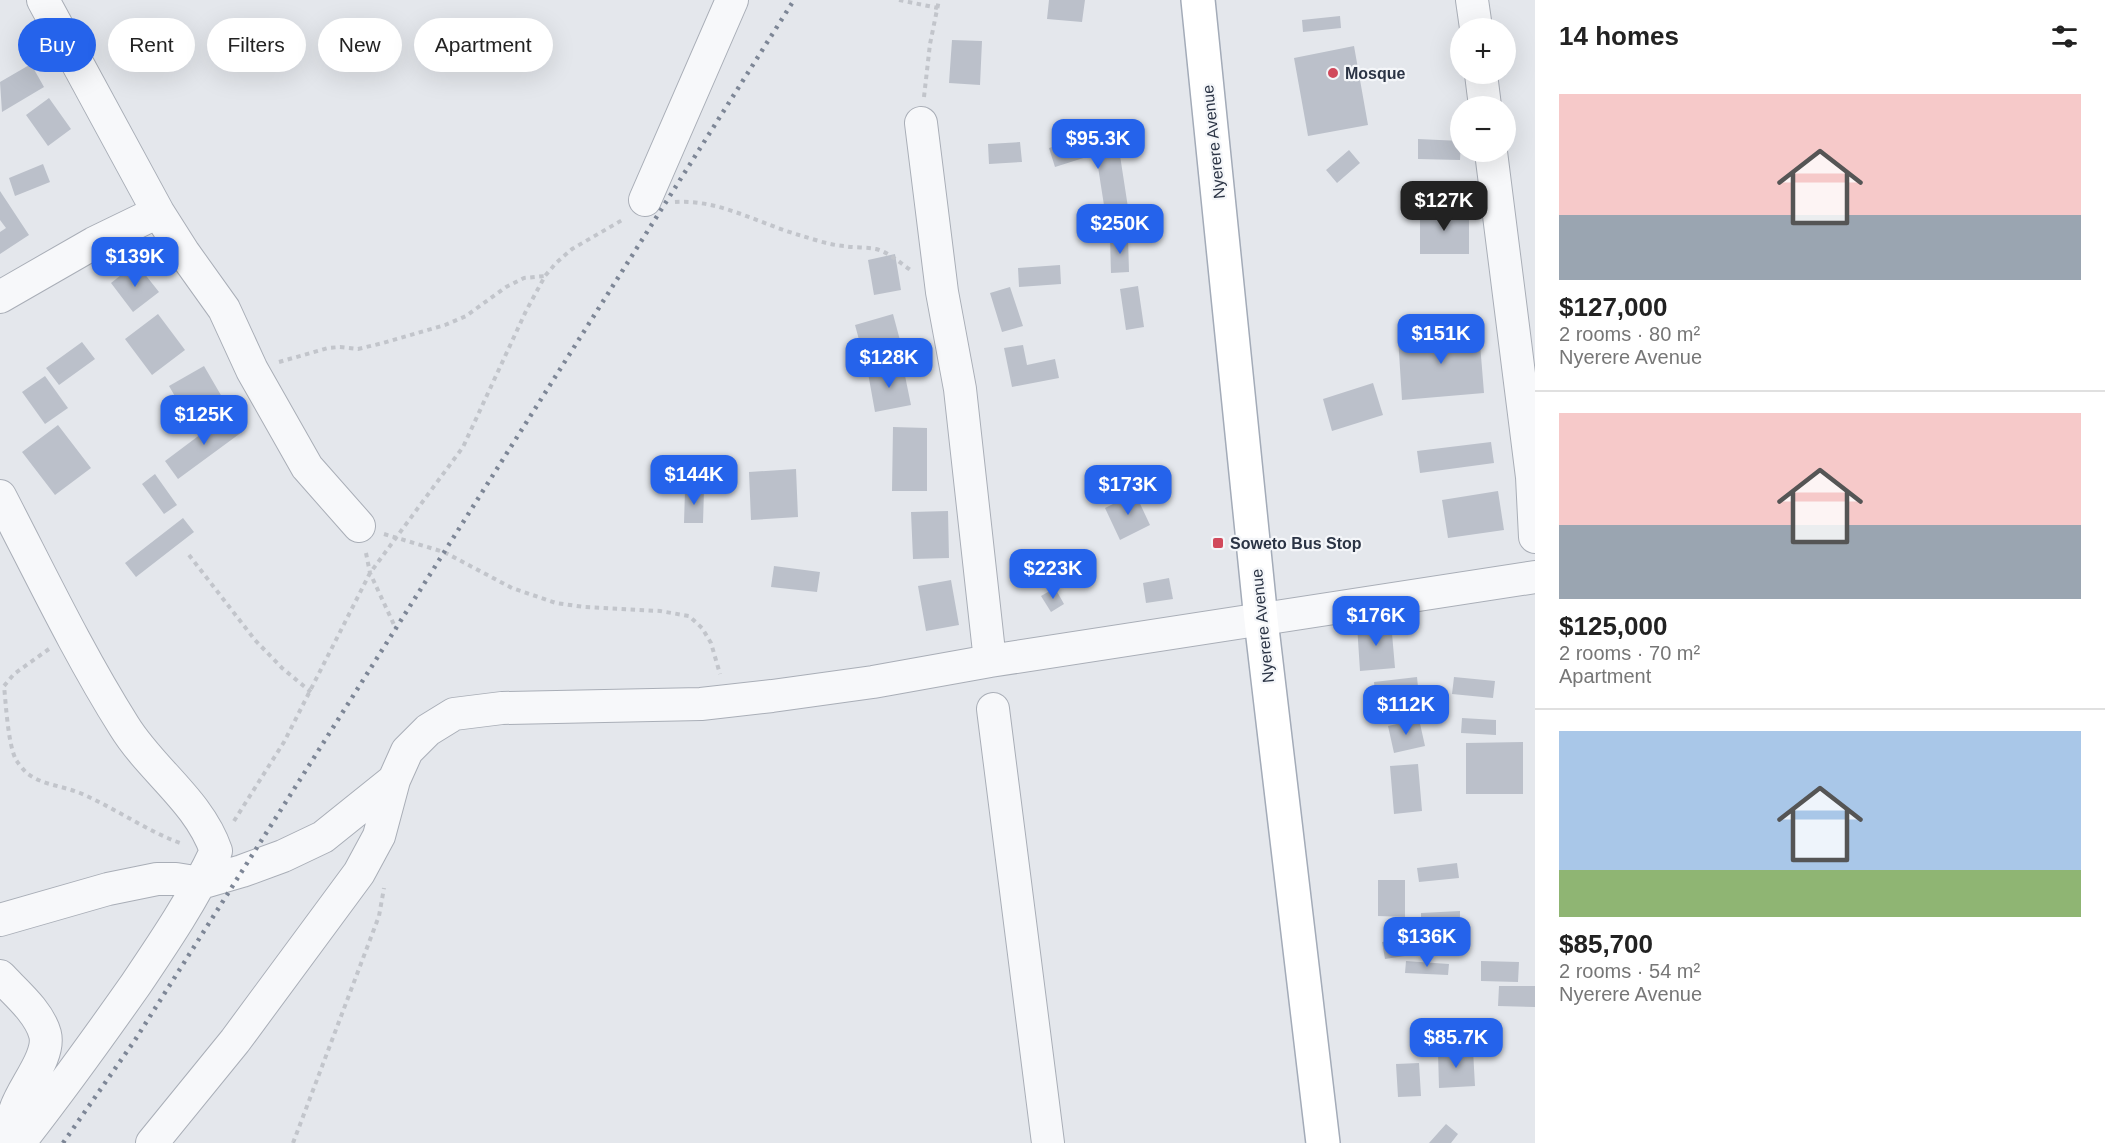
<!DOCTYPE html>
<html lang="en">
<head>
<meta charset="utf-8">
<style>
	body { margin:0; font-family:Helvetica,sans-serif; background:#f6f6f6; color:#222; height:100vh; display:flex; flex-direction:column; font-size:22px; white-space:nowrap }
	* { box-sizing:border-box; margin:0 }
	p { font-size:20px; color:#767676 }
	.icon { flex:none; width:33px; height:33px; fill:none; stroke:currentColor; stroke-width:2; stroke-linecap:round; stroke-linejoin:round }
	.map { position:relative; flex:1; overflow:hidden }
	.side { display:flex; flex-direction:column; background:#fff; width:570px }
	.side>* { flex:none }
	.guide { position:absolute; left:18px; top:18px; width:570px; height:54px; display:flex; gap:12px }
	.tools { position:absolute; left:1450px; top:18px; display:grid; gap:12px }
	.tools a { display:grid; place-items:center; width:66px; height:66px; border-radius:50%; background:#fff; box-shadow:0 6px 24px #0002; font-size:30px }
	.price { position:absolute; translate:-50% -51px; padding:0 14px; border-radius:12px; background:#2563eb; color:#fff; font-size:20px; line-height:39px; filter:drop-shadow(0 2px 3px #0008) }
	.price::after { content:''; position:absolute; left:50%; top:36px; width:18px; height:14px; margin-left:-9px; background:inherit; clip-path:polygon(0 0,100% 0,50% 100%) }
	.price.active { background:#222; color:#fff }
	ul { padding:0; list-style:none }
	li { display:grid; align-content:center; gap:12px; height:318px; padding:0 24px }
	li+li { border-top:2px solid #e0e0e0 }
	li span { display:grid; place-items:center; height:186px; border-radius:0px; color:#555 }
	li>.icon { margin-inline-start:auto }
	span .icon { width:108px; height:108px; fill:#fffc; stroke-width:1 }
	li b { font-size:26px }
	h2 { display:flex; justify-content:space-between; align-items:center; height:72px; padding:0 24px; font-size:26px }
	.chip { padding:0 21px; border-radius:27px; background:#fff; box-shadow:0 6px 24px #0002; font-size:21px; line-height:54px }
	.chip.active { background:#2563eb; color:#fff }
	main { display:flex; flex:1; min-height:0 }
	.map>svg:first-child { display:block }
</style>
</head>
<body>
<main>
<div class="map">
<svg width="1535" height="1143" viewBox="0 0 1535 1143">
	<rect width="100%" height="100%" fill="#e4e7ec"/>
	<path fill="#bbc0ca" d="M1049 0H1085L1082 22 1047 19Z
		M1340 16 1341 28 1303 32 1302 20Z
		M952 40 982 41 980 85 949 83Z
		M1354 46 1368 125 1308 136 1294 58Z
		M31 64 44 87 2 112 0 82Z
		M49 98 71 129 48 146 26 115Z
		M1098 133 1104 151 1119 149 1129 214 1106 218 1096 154 1055 167 1049 148Z
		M1418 139 1461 141 1460 160 1418 159Z
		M1020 142 1022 162 989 164 988 144Z
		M1349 150 1360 163 1337 183 1326 170Z
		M43 164 50 182 15 196 9 178Z
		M0 191 29 235 0 254V232L6 228 0 220Z
		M1420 211H1469V254H1420Z
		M1128 237 1129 272 1111 273 1110 238Z
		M895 254 901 290 874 295 868 260Z
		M136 263 159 292 133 312 111 283Z
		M1060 265 1061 284 1019 287 1018 268Z
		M1138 286 1144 327 1126 330 1120 289Z
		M1010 287 1023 326 1002 332 990 293Z
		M158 314 185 350 152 375 125 339Z
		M893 314 905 359 867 369 855 325Z
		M1479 331 1484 393 1402 400 1398 337Z
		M82 342 95 359 59 385 46 368Z
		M1023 345 1027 365 1055 359 1059 378 1012 387 1004 348Z
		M204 366 229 409 194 429 169 386Z
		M903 366 911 405 875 412 868 373Z
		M45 376 68 408 45 424 22 392Z
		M1373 383 1383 415 1332 431 1323 399Z
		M229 413 242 432 178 479 165 461Z
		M58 425 91 468 55 495 22 452Z
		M893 427 927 428V491H892Z
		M1491 442 1494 463 1420 473 1417 451Z
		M796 469 798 517 751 520 749 472Z
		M155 474 177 505 164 514 142 484Z
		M685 490H704L703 523H684Z
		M1498 491 1504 530 1448 538 1442 500Z
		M1135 493 1150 525 1120 540 1105 508Z
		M948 511 949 558 913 559 911 512Z
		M183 518 194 532 136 577 125 563Z
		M774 566 820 572 817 592 771 587Z
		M1054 567 1056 584 1031 587 1029 570Z
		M1169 578 1173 599 1146 603 1143 583Z
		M951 580 959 625 926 631 918 586Z
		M1055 588 1064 604 1051 612 1041 596Z
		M1391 622 1395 668 1360 671 1357 625Z
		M1417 677 1420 707 1377 712 1374 682Z
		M1454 677 1495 681 1493 698 1452 694Z
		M1462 718 1496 720V735L1461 733Z
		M1419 719 1425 746 1394 753 1388 726Z
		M1523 742V794H1466V743Z
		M1418 764 1422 811 1394 814 1390 766Z
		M1457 863 1459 878 1419 882 1417 868Z
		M1378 880H1405V917L1378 916Z
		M1460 911V927L1421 929V913Z
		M1448 932 1451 949 1385 959 1382 942Z
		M1406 961 1449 964 1448 975 1405 973Z
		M1481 961 1519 962 1518 982 1481 981Z
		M1499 986H1535V1007L1498 1006Z
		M1473 1050 1475 1086 1439 1088 1438 1052Z
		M1419 1063 1421 1096 1398 1097 1396 1064Z
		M1446 1124 1458 1134 1451 1143H1429Z"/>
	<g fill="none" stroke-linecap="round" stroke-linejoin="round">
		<g stroke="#a9aeb7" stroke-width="34">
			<path id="minor" d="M43 0 158 212 184 253 224 309 252 370 307 467 359 526
				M1472 0 1476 28
				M1481 74 1485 106
				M921 123 942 292 960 389 990 661
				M1491 152 1532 477 1535 537
				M645 200 732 0
				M0 297 94 243 158 212
				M0 496C40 573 78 653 124 726 151 770 199 801 216 851 194 898 165 941 136 984 98 1038 60 1091 19 1143
				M993 709 1048 1143
				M0 920 108 889 157 879H176L201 883 242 871 283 856 323 837 394 780
				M0 976C16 993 39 1012 45 1034 51 1057 21 1089 15 1111 12 1121 13 1132 13 1143
				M152 1143 235 1041 359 873 379 836 394 780 407 751 428 730 454 714 502 708 701 704 772 696 873 682 990 661 1535 577"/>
		</g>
		<g stroke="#a3abb8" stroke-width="36">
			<path id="major" d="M1198 0 1261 620 1323 1143"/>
		</g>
		<path stroke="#c2c5cb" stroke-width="4" stroke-dasharray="4.5 4.5" stroke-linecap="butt" d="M899 0 938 8
			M924 97 930 44 939 0
			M675 202C718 199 758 223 799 235 813 239 829 245 844 246 854 248 866 247 876 249 890 253 900 263 912 271
			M279 362 328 348 340 347 358 349 383 343 445 325 466 316 506 287 524 278 545 276
			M384 534 444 552 512 588 556 603 584 607 660 611 689 616 702 628 711 643 720 674
			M366 553 370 573 396 629
			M189 555 255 640 282 668 311 692
			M49 649 14 674 4 686C6 705 8 744 16 760 19 764 24 771 28 774 43 785 63 786 80 793 115 808 145 830 180 843
			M234 821 284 742 370 573 463 447 526 311 545 276 556 263 572 249 624 219
			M293 1143 379 916 384 888"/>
		<use href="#minor" stroke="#f7f8fa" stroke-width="32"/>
		<use href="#major" stroke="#fff" stroke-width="33"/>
		<path stroke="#7d8696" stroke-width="4.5" stroke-dasharray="3 6" stroke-linecap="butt" d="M63 1143 135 1040 794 0"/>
	</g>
	<g fill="#d1495b" stroke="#f4f6f9" stroke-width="2">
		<circle cx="1333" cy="73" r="6"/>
		<rect x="1212" y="537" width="12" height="12" rx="3"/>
	</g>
	<g text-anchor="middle" stroke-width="4.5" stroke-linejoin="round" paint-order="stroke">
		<g font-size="16" font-weight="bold" fill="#2b3445" stroke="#f4f6f9" text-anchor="start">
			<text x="1345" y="79">Mosque</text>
			<text x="1230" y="549">Soweto Bus Stop</text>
		</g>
		<g font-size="16" fill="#2b3445" stroke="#f4f6f9">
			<text transform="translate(1213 142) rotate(-96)" y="6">Nyerere Avenue</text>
			<text transform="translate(1262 626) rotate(-96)" y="6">Nyerere Avenue</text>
		</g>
	</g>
</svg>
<div class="tools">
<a>+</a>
<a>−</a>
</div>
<b class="price" style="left:1098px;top:170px">$95.3K</b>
<b class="price active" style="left:1444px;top:232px">$127K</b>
<b class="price" style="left:1120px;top:255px">$250K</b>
<b class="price" style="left:135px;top:288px">$139K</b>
<b class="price" style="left:1441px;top:365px">$151K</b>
<b class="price" style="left:889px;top:389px">$128K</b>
<b class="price" style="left:204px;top:446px">$125K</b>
<b class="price" style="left:694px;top:506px">$144K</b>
<b class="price" style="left:1128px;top:516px">$173K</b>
<b class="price" style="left:1053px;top:600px">$223K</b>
<b class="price" style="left:1376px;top:647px">$176K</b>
<b class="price" style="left:1406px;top:736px">$112K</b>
<b class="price" style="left:1427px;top:968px">$136K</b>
<b class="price" style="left:1456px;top:1069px">$85.7K</b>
<div class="guide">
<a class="chip active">Buy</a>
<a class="chip">Rent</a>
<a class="chip">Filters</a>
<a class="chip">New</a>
<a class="chip">Apartment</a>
</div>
</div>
<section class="side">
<h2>14 homes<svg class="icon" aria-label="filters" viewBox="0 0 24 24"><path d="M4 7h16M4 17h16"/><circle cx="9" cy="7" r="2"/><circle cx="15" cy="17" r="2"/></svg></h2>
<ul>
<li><span style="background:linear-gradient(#f6c9c9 65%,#9aa5b1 0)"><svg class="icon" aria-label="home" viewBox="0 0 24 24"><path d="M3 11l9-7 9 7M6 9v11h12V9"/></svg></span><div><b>$127,000</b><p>2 rooms · 80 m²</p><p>Nyerere Avenue</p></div></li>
<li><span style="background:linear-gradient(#f6c9c9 60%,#9aa5b1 0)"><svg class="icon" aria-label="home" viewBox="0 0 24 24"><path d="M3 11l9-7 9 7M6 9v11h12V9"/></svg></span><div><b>$125,000</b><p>2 rooms · 70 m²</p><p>Apartment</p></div></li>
<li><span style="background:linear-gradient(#a9c7e8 75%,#8fb573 0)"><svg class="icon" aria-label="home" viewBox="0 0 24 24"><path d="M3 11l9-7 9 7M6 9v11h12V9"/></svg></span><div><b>$85,700</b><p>2 rooms · 54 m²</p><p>Nyerere Avenue</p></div></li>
</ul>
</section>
</main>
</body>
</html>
